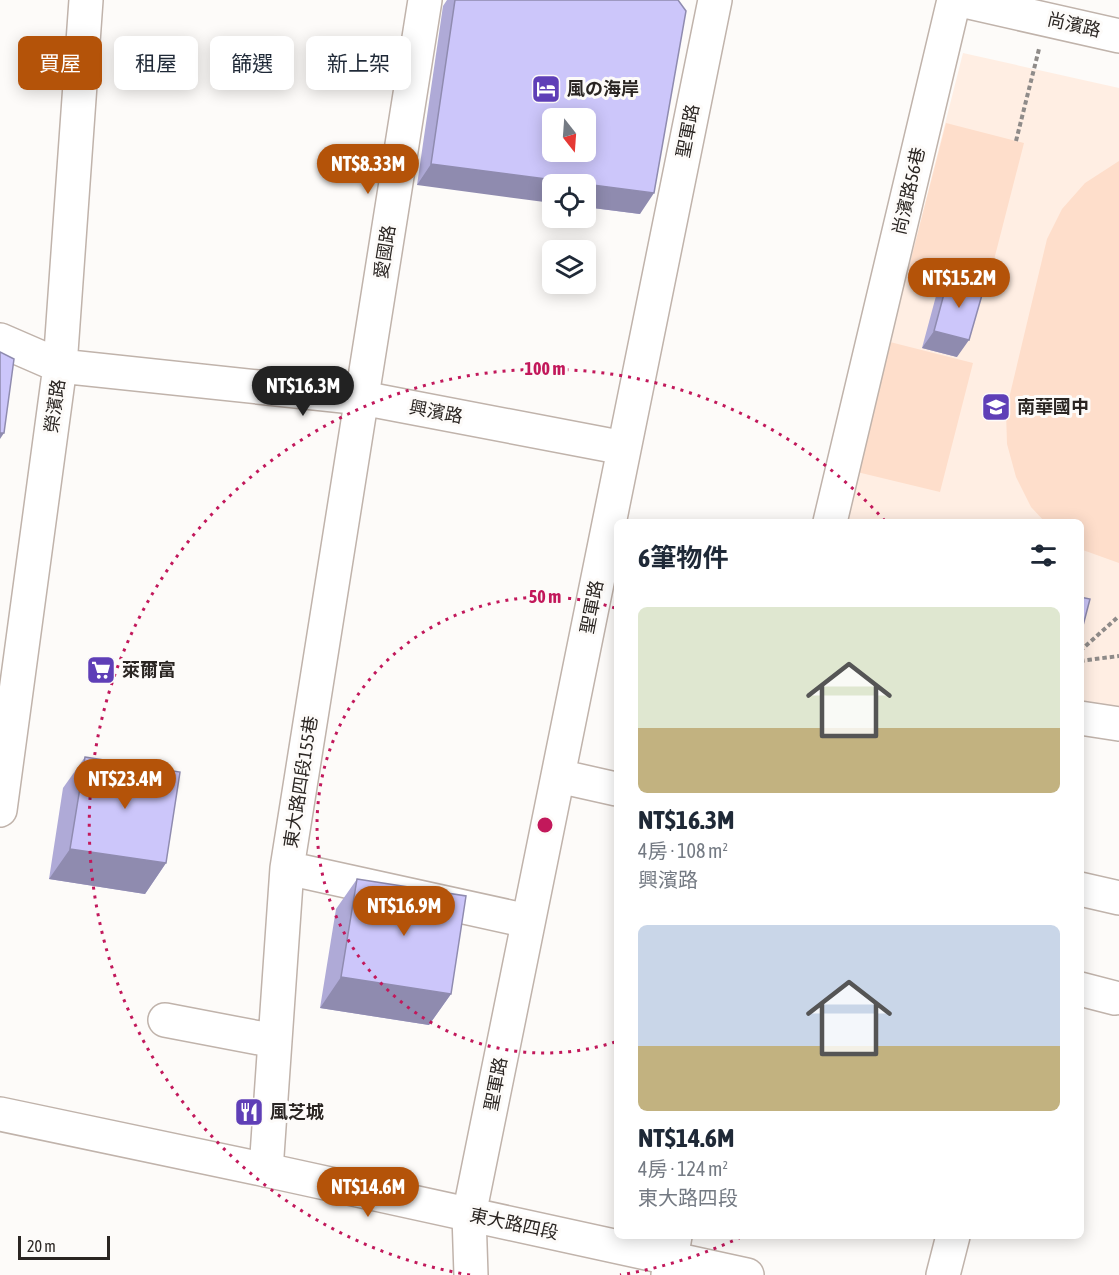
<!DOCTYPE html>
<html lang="zh-TW">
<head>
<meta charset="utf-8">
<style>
	body { margin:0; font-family:"Asap Condensed","Noto Sans TC","Noto Sans JP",sans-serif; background:#f6f6f7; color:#1f2937; height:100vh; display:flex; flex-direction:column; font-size:22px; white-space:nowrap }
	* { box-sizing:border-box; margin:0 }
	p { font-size:20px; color:#747a83 }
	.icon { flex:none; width:33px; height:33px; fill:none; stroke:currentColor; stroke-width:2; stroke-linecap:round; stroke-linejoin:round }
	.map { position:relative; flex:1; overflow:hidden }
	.panel { position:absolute; left:614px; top:519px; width:470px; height:720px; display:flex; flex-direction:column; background:#fff; border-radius:9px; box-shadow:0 3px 15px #0003 }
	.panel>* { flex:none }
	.hud { position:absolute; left:18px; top:36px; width:506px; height:54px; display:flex; gap:12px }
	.needle { width:39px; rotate:163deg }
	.tools { position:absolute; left:542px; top:108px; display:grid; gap:12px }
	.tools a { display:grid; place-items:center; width:54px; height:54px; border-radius:9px; background:#fff; box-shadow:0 3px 15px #0003; font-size:30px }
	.scale { position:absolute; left:18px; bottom:15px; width:92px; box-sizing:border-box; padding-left:6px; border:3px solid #2a2522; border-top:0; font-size:16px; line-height:21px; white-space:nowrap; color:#2a2522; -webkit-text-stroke:4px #fdfbf9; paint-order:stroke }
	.price { position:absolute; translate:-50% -51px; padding:0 14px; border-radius:21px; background:#b45309; color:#fff; font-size:20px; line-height:39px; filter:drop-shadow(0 2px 3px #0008) }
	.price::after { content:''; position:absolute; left:50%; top:36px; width:18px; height:14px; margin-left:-9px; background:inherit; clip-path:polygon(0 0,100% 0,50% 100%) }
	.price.current { background:#222; color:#fff }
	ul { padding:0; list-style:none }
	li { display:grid; align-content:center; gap:12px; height:318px; padding:0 24px }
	li span { display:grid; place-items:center; height:186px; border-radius:9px; color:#555 }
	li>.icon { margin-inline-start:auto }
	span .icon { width:108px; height:108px; fill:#fffc; stroke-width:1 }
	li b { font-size:26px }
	h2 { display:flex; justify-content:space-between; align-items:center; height:72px; padding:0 24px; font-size:26px }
	.chip { padding:0 21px; border-radius:9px; background:#fff; box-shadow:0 3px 15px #0003; font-size:21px; line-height:54px }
	.chip.current { background:#b45309; color:#fff }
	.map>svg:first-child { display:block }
</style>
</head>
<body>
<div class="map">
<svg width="1119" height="1275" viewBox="0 0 1119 1275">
	<rect width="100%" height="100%" fill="#fdfbf9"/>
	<path fill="#ffeee3" d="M963 53 1119 88V736L1080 731V522H844Z"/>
	<path fill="#fedecb" d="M946 123 1024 143 986 291 908 271Z
		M1119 161V563L1080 549V522H1045L1031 507 1016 477 1007 444 1006 411 1047 239 1062 209 1085 183Z
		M890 342 973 363 940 492 857 472Z"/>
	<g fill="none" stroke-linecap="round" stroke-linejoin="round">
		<g stroke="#c0b3ab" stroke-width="36">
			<path id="minor" d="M960 0 1119 36
				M0 340 60 366 362 398 624 448
				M830 522 954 0
				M1080 718 1119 724
				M558 776 616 789
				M0 810 60 366 86 0
				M287 868 528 921
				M1080 889 1119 898
				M1080 989 1115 998
				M165 1020 275 1041
				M266 1170 287 868 425 0
				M471 1275 469 1215 715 0
				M668 1275 675 1236
				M943 1275 953 1236"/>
		</g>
		<g stroke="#c0b3ab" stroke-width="36">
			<path id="major" d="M0 1114 266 1170 747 1275"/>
		</g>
		<path stroke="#8f8b89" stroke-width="4" stroke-dasharray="4.5 3" stroke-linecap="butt" d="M1016 141 1039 49
			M1080 651 1119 616
			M1080 661 1119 656"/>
		<use href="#minor" stroke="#fff" stroke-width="33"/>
		<use href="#major" stroke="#fff" stroke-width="33"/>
	</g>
	<path fill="#afaad7" d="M447 0H678L640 214 585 207V184L417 185 443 6Z
		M948 279 957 357 922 348 936 296Z
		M85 757 166 863 145 894 49 879 63 788Z
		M357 879 451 994 429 1025 320 1008 336 909Z"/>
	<path fill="#8f8baf" d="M431 164 654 193 640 214 585 207V184H552V203L417 185Z
		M934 331 969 340 957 357 922 348Z
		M0 433H4L0 439Z
		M70 849 166 863 145 894 49 879Z
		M341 977 451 994 429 1025 320 1008Z"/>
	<path fill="#ccc6fa" stroke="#8f8baf" stroke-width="1.5" fill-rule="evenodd" d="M455 0H678L686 11 654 193 431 164ZM552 118H585V152H552Z
		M948 279 984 288 969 340 934 331Z
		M0 352 14 359 4 433H0Z
		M1080 597 1090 599 1080 637Z
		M85 757 180 772 166 863 70 849Z
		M357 879 466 896 451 994 341 977Z"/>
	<g fill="none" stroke="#c2185b" stroke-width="3" stroke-dasharray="3 6">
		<path d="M615 1042A228 228 0 1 1 615 608"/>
		<path d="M741 1237A456 456 0 0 1 620 1275M470 1275A456 456 0 1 1 884 520"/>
	</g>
	<defs>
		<g id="hotel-square" transform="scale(1.5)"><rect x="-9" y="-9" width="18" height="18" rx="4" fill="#5f3fb7" stroke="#fdfbf9"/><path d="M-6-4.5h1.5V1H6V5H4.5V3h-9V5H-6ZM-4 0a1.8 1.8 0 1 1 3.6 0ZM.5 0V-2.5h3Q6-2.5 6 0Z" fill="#fff"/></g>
		<g id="school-square" transform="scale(1.5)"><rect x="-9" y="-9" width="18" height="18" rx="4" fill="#5f3fb7" stroke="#fdfbf9"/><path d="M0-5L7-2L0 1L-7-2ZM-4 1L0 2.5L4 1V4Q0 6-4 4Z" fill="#fff"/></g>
		<g id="supermarket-square" transform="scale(1.5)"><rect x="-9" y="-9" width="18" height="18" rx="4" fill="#5f3fb7" stroke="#fdfbf9"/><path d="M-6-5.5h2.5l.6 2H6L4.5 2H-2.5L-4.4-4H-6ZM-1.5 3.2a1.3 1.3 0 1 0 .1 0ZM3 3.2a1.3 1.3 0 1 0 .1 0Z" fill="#fff"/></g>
		<g id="restaurant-square" transform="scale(1.5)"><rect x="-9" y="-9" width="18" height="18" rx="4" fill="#5f3fb7" stroke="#fdfbf9"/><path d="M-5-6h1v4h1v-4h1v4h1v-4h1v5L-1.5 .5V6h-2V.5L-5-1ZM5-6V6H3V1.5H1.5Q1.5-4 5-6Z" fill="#fff"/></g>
	</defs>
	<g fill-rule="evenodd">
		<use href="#hotel-square" x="546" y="89"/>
		<use href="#school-square" x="996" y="407"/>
		<use href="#supermarket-square" x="101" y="670"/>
		<use href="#restaurant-square" x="249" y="1112"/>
	</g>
	<g text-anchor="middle" stroke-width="6" stroke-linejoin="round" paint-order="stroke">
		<g font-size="18" fill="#2a2522" stroke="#fdfbf9">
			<text transform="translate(1074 25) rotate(13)" y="6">尚濱路</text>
			<text transform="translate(688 131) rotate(-79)" y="6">聖軍路</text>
			<text transform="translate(909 191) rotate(-77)" y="6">尚濱路56巷</text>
			<text transform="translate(385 252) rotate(-81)" y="6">愛國路</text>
			<text transform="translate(55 406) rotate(-82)" y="6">榮濱路</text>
			<text transform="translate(436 412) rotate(11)" y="6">興濱路</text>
			<text transform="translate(592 607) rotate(-79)" y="6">聖軍路</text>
			<text transform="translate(301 782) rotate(-81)" y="6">東大路四段155巷</text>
			<text transform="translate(496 1084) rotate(-79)" y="6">聖軍路</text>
			<text transform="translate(514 1224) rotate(12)" y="6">東大路四段</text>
		</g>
		<g font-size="18" font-weight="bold" fill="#2a2522" stroke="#fdfbf9" text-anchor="start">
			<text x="567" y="95">風の海岸</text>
			<text x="1017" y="413">南華國中</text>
			<text x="122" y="676">萊爾富</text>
			<text x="270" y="1118">風芝城</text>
		</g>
	</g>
	<circle cx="545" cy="825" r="9" fill="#c2185b" stroke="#fdfbf9" stroke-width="3"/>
	<g font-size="18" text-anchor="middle" font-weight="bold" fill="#c2185b" stroke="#fdfbf9" stroke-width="6" stroke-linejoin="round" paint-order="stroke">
		<text x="545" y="375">100 m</text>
		<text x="545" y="603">50 m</text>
	</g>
</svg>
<div class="tools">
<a><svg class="needle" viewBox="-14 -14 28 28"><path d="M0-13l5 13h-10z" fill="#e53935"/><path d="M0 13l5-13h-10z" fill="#747a83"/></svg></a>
<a><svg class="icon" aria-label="locate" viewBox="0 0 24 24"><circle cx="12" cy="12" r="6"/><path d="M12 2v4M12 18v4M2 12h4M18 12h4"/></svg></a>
<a><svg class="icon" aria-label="layers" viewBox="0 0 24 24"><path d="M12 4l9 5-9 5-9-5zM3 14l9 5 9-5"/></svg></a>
</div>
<div class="scale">20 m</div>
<b class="price" style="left:368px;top:195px">NT$8.33M</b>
<b class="price" style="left:959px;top:309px">NT$15.2M</b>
<b class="price current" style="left:303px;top:417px">NT$16.3M</b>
<b class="price" style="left:125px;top:810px">NT$23.4M</b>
<b class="price" style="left:404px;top:937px">NT$16.9M</b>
<b class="price" style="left:368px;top:1218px">NT$14.6M</b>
<div class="hud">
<a class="chip current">買屋</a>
<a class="chip">租屋</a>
<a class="chip">篩選</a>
<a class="chip">新上架</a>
</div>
<section class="panel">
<h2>6筆物件<svg class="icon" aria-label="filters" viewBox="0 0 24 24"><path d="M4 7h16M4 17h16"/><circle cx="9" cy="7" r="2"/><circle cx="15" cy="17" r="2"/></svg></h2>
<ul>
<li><span style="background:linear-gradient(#dfe7d0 65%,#c2b280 0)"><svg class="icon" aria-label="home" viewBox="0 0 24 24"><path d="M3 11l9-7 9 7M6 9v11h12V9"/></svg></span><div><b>NT$16.3M</b><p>4房 · 108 m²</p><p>興濱路</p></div></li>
<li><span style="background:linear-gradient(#c9d6e8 65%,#c2b280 0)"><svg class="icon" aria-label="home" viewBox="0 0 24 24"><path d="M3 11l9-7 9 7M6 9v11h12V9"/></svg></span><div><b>NT$14.6M</b><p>4房 · 124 m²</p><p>東大路四段</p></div></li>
</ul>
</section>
</div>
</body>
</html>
